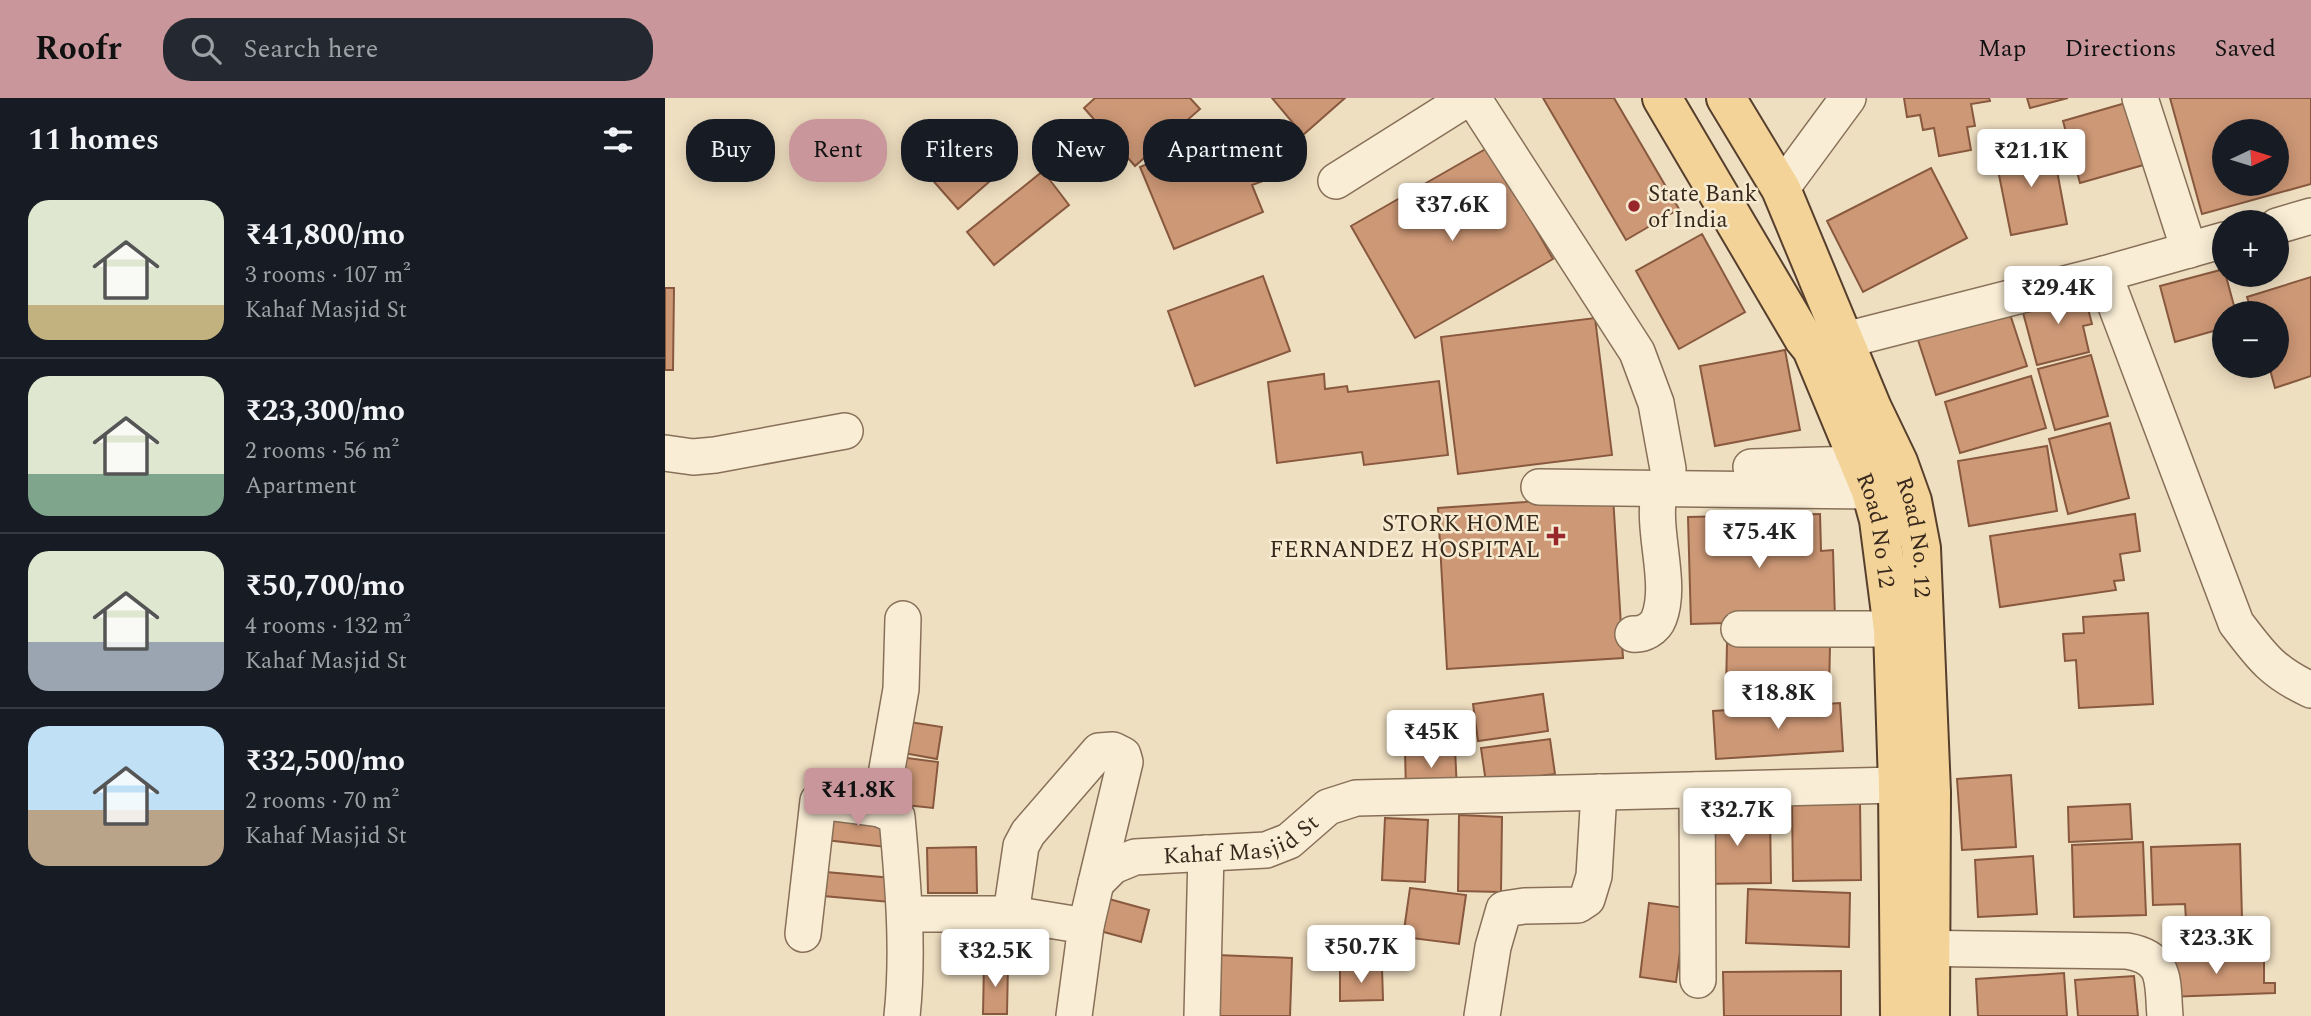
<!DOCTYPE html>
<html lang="en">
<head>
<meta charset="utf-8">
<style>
	body { margin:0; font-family:Spectral,serif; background:#242831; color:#f1f3f6; height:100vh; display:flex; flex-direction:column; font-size:26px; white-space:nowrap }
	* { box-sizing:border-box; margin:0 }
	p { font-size:23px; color:#9ea1a6 }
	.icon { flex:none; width:38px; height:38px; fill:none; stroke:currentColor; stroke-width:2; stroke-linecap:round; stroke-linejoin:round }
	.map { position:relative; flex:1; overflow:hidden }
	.sheet { display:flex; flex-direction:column; background:#171b24; width:665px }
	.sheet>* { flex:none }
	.top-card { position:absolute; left:21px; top:21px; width:665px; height:63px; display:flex; gap:14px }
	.needle { width:46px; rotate:86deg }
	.buttons { position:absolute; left:1547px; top:21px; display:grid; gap:14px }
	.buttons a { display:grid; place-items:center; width:77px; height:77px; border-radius:50%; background:#171b24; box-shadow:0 4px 18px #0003; font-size:35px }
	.price { position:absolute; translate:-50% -60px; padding:0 16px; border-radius:7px; background:#fff; color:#222; font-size:23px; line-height:46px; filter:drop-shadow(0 2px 4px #0008) }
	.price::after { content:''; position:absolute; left:50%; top:42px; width:21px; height:16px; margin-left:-10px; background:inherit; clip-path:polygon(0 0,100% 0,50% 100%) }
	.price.on { background:#c9979b; color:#111 }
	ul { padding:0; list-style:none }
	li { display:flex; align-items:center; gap:21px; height:175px; padding:0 28px }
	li+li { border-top:2px solid #363941 }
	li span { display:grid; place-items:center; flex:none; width:196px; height:140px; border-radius:21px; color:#555 }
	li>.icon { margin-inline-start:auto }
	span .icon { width:84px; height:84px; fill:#fffc; stroke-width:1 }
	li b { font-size:30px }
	h2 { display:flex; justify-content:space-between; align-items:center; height:84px; padding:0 28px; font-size:30px }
	.pill { padding:0 24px; border-radius:28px; background:#171b24; box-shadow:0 4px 18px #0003; font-size:24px; line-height:63px }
	.pill.on { background:#c9979b; color:#111 }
	header { display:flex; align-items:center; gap:42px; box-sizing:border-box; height:98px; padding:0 35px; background:#c9979b; color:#111 }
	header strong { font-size:33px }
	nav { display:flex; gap:38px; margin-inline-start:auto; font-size:24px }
	.search { width:490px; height:63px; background:#242831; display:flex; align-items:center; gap:18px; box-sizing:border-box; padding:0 24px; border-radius:28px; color:#9ea1a6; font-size:26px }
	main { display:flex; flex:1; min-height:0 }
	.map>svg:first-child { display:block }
</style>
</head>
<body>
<header>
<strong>Roofr</strong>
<div class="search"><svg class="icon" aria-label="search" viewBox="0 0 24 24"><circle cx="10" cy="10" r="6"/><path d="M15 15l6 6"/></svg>Search here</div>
<nav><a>Map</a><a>Directions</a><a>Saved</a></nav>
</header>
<main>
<section class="sheet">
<h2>11 homes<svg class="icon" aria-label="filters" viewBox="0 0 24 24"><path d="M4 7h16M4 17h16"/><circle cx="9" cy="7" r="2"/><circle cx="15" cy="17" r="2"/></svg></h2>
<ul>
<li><span style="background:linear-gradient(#dfe7d0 75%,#c2b280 0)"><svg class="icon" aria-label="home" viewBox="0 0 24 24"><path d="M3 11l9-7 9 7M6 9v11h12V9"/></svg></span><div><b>₹41,800/mo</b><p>3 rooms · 107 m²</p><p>Kahaf Masjid St</p></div></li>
<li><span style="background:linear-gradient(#dfe7d0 70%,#7fa58c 0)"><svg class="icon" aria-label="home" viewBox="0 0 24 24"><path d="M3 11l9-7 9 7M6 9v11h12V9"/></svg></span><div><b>₹23,300/mo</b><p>2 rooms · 56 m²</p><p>Apartment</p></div></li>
<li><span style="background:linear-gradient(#dfe7d0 65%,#9aa5b1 0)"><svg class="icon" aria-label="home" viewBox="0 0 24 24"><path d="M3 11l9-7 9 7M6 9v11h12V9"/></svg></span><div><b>₹50,700/mo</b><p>4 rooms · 132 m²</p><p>Kahaf Masjid St</p></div></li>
<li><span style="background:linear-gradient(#bfe0f5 60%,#b9a48a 0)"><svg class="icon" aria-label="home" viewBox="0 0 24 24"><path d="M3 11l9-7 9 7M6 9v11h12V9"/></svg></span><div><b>₹32,500/mo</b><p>2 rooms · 70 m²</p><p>Kahaf Masjid St</p></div></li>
</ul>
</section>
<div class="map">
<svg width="1646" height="918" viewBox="0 0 1646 918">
	<rect width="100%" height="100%" fill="#efdfc1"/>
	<path fill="#cd9876" stroke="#88593e" stroke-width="2" fill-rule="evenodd" d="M430 0H525L535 11 470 68 419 10Z
		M607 0H680L638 37Z
		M878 0H949L1014 111 961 142Z
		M1239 0H1324L1325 3 1306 6 1310 28 1302 29 1306 52 1274 58 1269 30 1258 32 1255 17 1242 19Z
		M1362 0H1403L1365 10Z
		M1505 0H1646V86L1537 116ZM1559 33H1612V86H1559Z
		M1464 4 1482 66 1415 85 1398 23Z
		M319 30 348 63 293 111 264 78Z
		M565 32 574 56 601 45 614 77 587 87 598 114 509 151 475 69Z
		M1387 46 1402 126 1346 137 1330 57Z
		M824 49 888 161 750 240 686 128Z
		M1266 70 1302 140 1198 194 1162 123Z
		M378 73 404 107 329 167 302 134Z
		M1037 136 1080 214 1014 251 971 173Z
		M1559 171 1571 215H1559V230L1510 244 1495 188Z
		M598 178 625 253 530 288 503 213Z
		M1646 179V278L1610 290 1604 268H1612V215H1587L1582 199Z
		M0 190H9L8 272H0Z
		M1418 191 1427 226 1418 228 1424 254 1372 267 1356 207Z
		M1344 213 1362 268 1271 297 1253 242Z
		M930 220 947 357 793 376 776 239Z
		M1120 252 1135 332 1050 348 1035 268Z
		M1426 257 1443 318 1390 332 1373 271Z
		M659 276 660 291 682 288 683 294 774 283 783 357 699 367 697 354 612 365 603 284Z
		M1366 278 1381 330 1295 355 1280 304Z
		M1445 325 1464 400 1403 416 1384 341Z
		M1382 348 1392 413 1304 428 1293 363Z
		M948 398 958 560 782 571 773 410Z
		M1155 416 1156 453 1168 452 1170 522 1026 526 1023 419Z
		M1470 416 1475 453 1455 456 1459 482 1449 483 1451 492 1335 509 1325 438Z
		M1483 515 1488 606 1414 610 1411 562 1400 563 1398 536 1419 535 1418 519Z
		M1062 545 1165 547 1164 595 1061 593Z
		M878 596 883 633 813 643 808 606Z
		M1175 605 1178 653 1051 661 1048 613Z
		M238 623 277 629 272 661 233 654Z
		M885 641 890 676 821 685 816 650Z
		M790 650 792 693 741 694 740 652Z
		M227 658 273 664 268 710 222 705Z
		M1346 677 1351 749 1297 752 1292 681Z
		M1195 703 1196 782 1128 783 1127 704Z
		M1465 706 1467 741 1404 744 1403 709Z
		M164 710 225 718 221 749 161 742Z
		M1105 714 1106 785 1038 786 1037 715Z
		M794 717 837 719 836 794 793 793Z
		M720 720 763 722 760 784 717 782Z
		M1478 744 1481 817 1409 819 1407 747Z
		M1575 746 1577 820 1521 822 1520 806 1488 807 1486 749Z
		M311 749 312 795H263L262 750Z
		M1368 758 1372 816 1313 819 1310 762Z
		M150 773 227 780 225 804 147 797Z
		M745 790 801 797 794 846 738 839Z
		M1083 791 1185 795 1184 849 1081 845Z
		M444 801 484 812 476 844 435 833Z
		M984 805 1021 810 1011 884 975 879Z
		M343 820 344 857 311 858 310 821Z
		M1582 854V860H1599V885H1610V895L1502 899 1501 860 1542 858V861L1563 860V855Z
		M552 857 627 860 625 918H549Z
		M319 865 343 866 342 916H318Z
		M717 870 718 902 675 903V871Z
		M1176 873V918H1059L1058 874Z
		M1399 875 1402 918H1313L1311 881Z
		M1469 878 1473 918H1413L1410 882Z"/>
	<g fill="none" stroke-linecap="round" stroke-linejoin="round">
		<g stroke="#887058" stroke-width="38">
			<g id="minor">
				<path d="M808 0 972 254 991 305 1003 371"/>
				<path d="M1475 0 1524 152"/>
				<path d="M671 83 803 0"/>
				<path d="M1116 91 1183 0"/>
				<path d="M1612 128 1646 118"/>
				<path d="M1439 176 1571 525C1596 558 1607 574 1646 592"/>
				<path d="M1153 249 1439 176 1559 142"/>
				<path d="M0 355 28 359 50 357 180 333"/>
				<path d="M1086 369 1194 366"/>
				<path d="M874 389 1206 393"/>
				<path d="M1074 531H1228"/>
				<path d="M968 536C978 537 990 531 994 520 1008 483 985 431 995 391"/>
				<path d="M1032 692 1033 882"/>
				<path d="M240 816H346L421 828"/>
				<path d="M346 816 356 748 363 735 434 653 448 652 458 657 460 664 431 785"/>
				<path d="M138 836 153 703 215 711"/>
				<path d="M1237 850 1462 853C1503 860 1497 884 1500 918"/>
				<path d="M237 918C244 852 238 786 232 719L215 711 236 591 238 521"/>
				<path id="s1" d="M409 918 421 828 431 785 448 768 470 759 601 752 624 743 663 709 691 700 1233 687"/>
				<path d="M537 918 541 755"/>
				<path d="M817 918 828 849 839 811 859 808 913 807 922 801 929 778 934 694"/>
			</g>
		</g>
		<g stroke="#563f2d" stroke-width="42">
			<g id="major">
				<path id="s2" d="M997 0 1139 241 1147 251 1206 393 1214 422 1228 531 1233 687 1235 918"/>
				<path id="s3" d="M1061 0 1116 91 1207 310 1233 364 1247 403 1256 450 1266 694 1265 918"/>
			</g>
		</g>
		<use href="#minor" stroke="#f9edd5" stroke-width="35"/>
		<use href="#major" stroke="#f3d398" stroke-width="38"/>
	</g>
	<g fill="#98272c" stroke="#f6ead1" stroke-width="2.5">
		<circle cx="969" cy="108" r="7"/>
		<path d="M887.5 427.5h7v7h7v7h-7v7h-7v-7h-7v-7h7z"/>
	</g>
	<g text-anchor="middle" stroke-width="5" stroke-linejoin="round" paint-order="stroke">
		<g font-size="23" fill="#38291d" stroke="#f6ead1" text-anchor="start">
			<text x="983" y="103">State Bank<tspan x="983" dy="26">of India</tspan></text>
			<text x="875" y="433" text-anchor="end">STORK HOME<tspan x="875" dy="26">FERNANDEZ HOSPITAL</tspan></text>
		</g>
		<g font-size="23" fill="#38291d" stroke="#f6ead1">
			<text dy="8" stroke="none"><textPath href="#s2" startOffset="486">Road No 12</textPath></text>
			<text dy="8" stroke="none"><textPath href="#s3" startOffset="481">Road No. 12</textPath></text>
			<text dy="8" stroke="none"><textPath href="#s1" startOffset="292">Kahaf Masjid St</textPath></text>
		</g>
	</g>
</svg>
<div class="buttons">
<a><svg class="needle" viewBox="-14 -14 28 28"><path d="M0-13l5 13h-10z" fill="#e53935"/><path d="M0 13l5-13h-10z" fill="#9ea1a6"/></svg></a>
<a>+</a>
<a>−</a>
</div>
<b class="price" style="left:1366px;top:91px">₹21.1K</b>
<b class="price" style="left:787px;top:145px">₹37.6K</b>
<b class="price" style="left:1393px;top:228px">₹29.4K</b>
<b class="price" style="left:1094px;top:472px">₹75.4K</b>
<b class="price" style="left:1113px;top:633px">₹18.8K</b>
<b class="price" style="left:766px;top:672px">₹45K</b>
<b class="price on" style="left:193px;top:730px">₹41.8K</b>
<b class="price" style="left:1072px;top:750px">₹32.7K</b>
<b class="price" style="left:1551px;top:878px">₹23.3K</b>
<b class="price" style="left:696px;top:887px">₹50.7K</b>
<b class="price" style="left:330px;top:891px">₹32.5K</b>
<div class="top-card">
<a class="pill">Buy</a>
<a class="pill on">Rent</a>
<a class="pill">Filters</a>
<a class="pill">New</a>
<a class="pill">Apartment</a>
</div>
</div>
</main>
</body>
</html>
